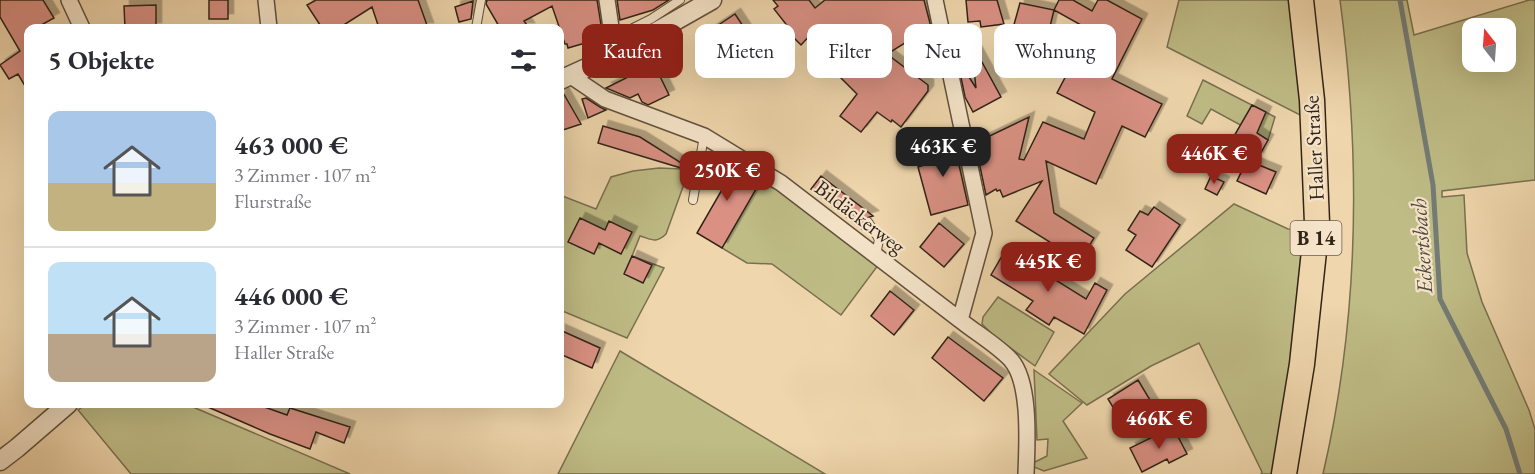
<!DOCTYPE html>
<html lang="de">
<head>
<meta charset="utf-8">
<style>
	body { margin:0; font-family:"EB Garamond",serif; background:#f2f2f3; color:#2b2b33; height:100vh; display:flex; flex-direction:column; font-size:22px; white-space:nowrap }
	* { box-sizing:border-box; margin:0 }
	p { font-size:20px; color:#7c7c81 }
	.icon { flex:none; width:33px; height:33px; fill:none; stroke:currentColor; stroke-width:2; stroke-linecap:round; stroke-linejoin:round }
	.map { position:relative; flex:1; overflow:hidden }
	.details { position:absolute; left:24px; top:24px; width:540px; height:384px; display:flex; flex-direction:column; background:#fff; border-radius:12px; box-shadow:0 6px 24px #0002 }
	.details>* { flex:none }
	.hud { position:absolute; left:582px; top:24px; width:570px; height:54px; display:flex; gap:12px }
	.needle { width:39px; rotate:343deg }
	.tools { position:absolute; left:1462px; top:18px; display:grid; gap:12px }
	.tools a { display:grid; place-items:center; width:54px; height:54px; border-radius:12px; background:#fff; box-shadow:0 6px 24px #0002; font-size:30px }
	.price { position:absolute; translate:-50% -51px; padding:0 14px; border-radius:12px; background:#8f2418; color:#fff; font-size:20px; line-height:39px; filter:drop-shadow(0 2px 3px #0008) }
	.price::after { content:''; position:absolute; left:50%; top:36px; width:18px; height:14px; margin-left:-9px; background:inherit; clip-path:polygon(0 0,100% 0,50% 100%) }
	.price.selected { background:#222; color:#fff }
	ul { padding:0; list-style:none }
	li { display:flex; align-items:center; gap:18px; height:150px; padding:0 24px }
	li+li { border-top:2px solid #e1e1e2 }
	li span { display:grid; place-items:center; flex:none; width:168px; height:120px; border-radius:12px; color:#555 }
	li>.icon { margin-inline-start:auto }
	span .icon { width:72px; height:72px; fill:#fffc; stroke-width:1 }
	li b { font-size:26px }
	h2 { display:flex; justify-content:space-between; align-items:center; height:72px; padding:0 24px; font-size:26px }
	.tag { padding:0 21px; border-radius:12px; background:#fff; box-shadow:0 6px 24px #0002; font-size:21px; line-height:54px }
	.tag.selected { background:#8f2418; color:#fff }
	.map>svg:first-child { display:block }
</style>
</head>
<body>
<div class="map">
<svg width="1535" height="474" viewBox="0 0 1535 474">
	<defs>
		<filter id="shadow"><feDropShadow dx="5.5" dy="-5.5" stdDeviation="0" flood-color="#0004"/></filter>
	</defs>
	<rect width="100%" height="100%" fill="#efd6ac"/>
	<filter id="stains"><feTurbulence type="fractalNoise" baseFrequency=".00333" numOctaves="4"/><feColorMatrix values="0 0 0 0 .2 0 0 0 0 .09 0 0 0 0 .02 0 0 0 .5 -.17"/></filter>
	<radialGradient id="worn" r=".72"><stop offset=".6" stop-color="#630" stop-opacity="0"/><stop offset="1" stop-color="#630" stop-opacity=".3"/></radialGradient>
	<path fill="#bfbc86" stroke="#787050" stroke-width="1.5" fill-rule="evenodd" d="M1179 0H1291L1304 117 1167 47Z
		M1340 0H1407L1414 35 1529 0H1535V180L1442 191V197L1464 195 1467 253 1482 302 1529 410 1535 429V474H1323C1359 319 1361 157 1340 0ZM1473 28H1506V62H1473Z
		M1203 80 1275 117 1268 140 1211 109 1202 124 1187 116Z
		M659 168 682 169 688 173 666 234C656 244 651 239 640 236L632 256 664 268 627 338 560 310V195L596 209 611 177 633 171Z
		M760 182 781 191 879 264 841 315 772 264 747 263 722 248Z
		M1234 204 1288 229 1306 230 1295 372 1276 474H1261L1262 472 1199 343 1151 366 1087 405 1049 374 1125 294Z
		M998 297 1054 332 1035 366 993 335 982 324 983 317Z
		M620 351 825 474H558Z
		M1034 370 1082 403 1063 421 1087 458 1044 471 1034 467 1033 463 1047 456 1048 439 1037 440Z
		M87 404H186L350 474H131L78 410Z"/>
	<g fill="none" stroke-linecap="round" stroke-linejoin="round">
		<path stroke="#747c77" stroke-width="5" d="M1400 0 1433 185 1440 299 1506 429 1520 474"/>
	</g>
	<path fill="#da9184" stroke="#322419" stroke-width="1.5" filter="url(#shadow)" d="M0 0H43L54 18 36 28H28V91L18 74 9 79 0 65 20 51 0 17Z
		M209 0H228V19H209Z
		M316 0H418L428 28H379L372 7 339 28H322L307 5Z
		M487 0H597L601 25 599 26 601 33 597 34 599 39 568 48 567 44H565L552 6 524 21 529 28H500L486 4Z
		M617 0H669L653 10 620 20Z
		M773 0H809L815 8 825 0H924L931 27 887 54 928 85V91L901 127 892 120 891 122 877 112 861 132 840 116 857 94 838 75 846 67 832 55 814 31 801 45 791 35 793 33 774 9 778 6Z
		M966 0H997L1004 24 981 27 980 21 968 22Z
		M1059 0H1073L1092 11 1098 0H1107L1142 19 1112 79 1162 104 1145 137 1122 126 1096 184 1046 161 1054 213 1094 238 1080 261 1016 221 1042 181 1003 197 1000 190 997 191 996 189 986 195 975 143 1029 117 1019 159 1024 160 1043 122 1084 139 1095 112 1057 93 1090 30 1054 10Z
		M473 1 471 19 459 22 455 7Z
		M1020 3 1054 10 1043 56 1008 46Z
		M156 5V28H125L124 6Z
		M735 14 755 44 717 70 696 40Z
		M971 42 1001 97 973 112 965 97 957 58 976 88Z
		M654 64 669 95 648 105 642 102 638 94 630 98 606 88Z
		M560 91H562L581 124 560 131Z
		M586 98 600 107 606 110 588 118 582 99Z
		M1252 105 1266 112 1257 133 1268 140 1258 158 1230 143Z
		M603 126 640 137 683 164 681 168 598 143Z
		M953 138 968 205 931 215 918 167 928 164 923 146Z
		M719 158 760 182 722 248 697 233 723 188 707 178Z
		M1247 160 1276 172 1266 194 1237 181Z
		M821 176 873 216 863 219 862 229 811 189Z
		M1211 176 1224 182 1217 195 1205 189Z
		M1154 207 1180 225 1152 267 1126 250 1136 235 1128 230 1140 211 1148 215Z
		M580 218 605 230 609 221 632 232 621 254 599 243 594 254 568 242Z
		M939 223 964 244 944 267 920 247Z
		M1006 249 1086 299 1095 283 1107 290 1084 334 1054 317 1049 325 1026 310 1033 301 991 275Z
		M632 256 652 265 643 283 624 274Z
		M890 291 914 310 894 335 871 316Z
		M560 330 600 348 592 368 560 354Z
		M948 337 1003 378 984 401 932 358Z
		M1138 380 1153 405 1123 424 1108 399Z
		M201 404H256L287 415 290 408 350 427 344 443 316 432 310 449 270 434Z
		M1173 427 1187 454 1169 463 1167 459 1142 472 1130 448Z"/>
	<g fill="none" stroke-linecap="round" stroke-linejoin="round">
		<g stroke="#61503e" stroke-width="10">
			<path id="service" d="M476 28 481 0
				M613 38 651 19 680 0
				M693 200 704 136
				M868 222 879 239 876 256"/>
		</g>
		<g stroke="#61503e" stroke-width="18">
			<path id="minor" d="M69 0 82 28
				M266 0 269 28
				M607 0 615 55
				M935 0 984 233 960 320C976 333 997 345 1011 360 1031 383 1027 444 1026 474
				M571 76 605 99 704 136 781 183 960 320"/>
		</g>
		<g stroke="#61503e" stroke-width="21">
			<path id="tertiary" d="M560 80 615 55 712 0
				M0 461 17 448 68 404"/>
		</g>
		<g stroke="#322419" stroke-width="27">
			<path id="primary" d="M1284 474 1302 364 1317 223 1312 100 1301 0"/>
		</g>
		<use href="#service" stroke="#f5e4c9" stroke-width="8"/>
		<use href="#minor" stroke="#f5e4c9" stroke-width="15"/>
		<use href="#tertiary" stroke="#f5e4c9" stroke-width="18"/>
		<use href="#primary" stroke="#efd6ac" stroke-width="24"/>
	</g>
	<g text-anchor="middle" stroke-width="4.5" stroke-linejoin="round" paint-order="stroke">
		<rect fill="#f5e4c9" stroke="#6c5e4e" stroke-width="1.5" x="1290.5" y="221" width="51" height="34" rx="4.5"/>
		<g font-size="20" font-weight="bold" fill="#322419">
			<text x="1316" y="245">B 14</text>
		</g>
		<g font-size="21" fill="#322419" stroke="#f5e4c9">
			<text transform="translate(1314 148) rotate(-93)" y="7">Haller Straße</text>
			<text transform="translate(860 217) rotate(37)" y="7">Bildäckerweg</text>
		</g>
		<g font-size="22" font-style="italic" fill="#4e4840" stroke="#f5e4c9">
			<text transform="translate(1421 246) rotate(-94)" y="8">Eckertsbach</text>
		</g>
	</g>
	<rect width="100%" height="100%" filter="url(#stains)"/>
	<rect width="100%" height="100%" fill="url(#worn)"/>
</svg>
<div class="tools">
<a><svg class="needle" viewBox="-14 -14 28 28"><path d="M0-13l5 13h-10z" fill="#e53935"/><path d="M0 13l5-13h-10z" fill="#7c7c81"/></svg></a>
</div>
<b class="price selected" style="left:943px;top:178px">463K €</b>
<b class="price" style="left:1214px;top:185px">446K €</b>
<b class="price" style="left:727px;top:202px">250K €</b>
<b class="price" style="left:1048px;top:293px">445K €</b>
<b class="price" style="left:1159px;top:450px">466K €</b>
<div class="hud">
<a class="tag selected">Kaufen</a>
<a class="tag">Mieten</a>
<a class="tag">Filter</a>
<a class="tag">Neu</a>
<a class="tag">Wohnung</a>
</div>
<section class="details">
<h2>5 Objekte<svg class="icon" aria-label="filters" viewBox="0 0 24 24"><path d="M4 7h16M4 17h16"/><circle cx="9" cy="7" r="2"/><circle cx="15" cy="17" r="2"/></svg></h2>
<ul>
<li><span style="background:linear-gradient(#a9c7e8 60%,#c2b280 0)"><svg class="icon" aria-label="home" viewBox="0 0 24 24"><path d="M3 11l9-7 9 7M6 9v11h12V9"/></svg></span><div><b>463 000 €</b><p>3 Zimmer · 107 m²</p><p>Flurstraße</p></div></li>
<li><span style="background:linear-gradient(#bfe0f5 60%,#b9a48a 0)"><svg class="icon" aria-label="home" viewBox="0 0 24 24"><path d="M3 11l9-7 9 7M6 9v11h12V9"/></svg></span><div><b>446 000 €</b><p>3 Zimmer · 107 m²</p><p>Haller Straße</p></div></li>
</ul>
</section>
</div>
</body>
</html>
